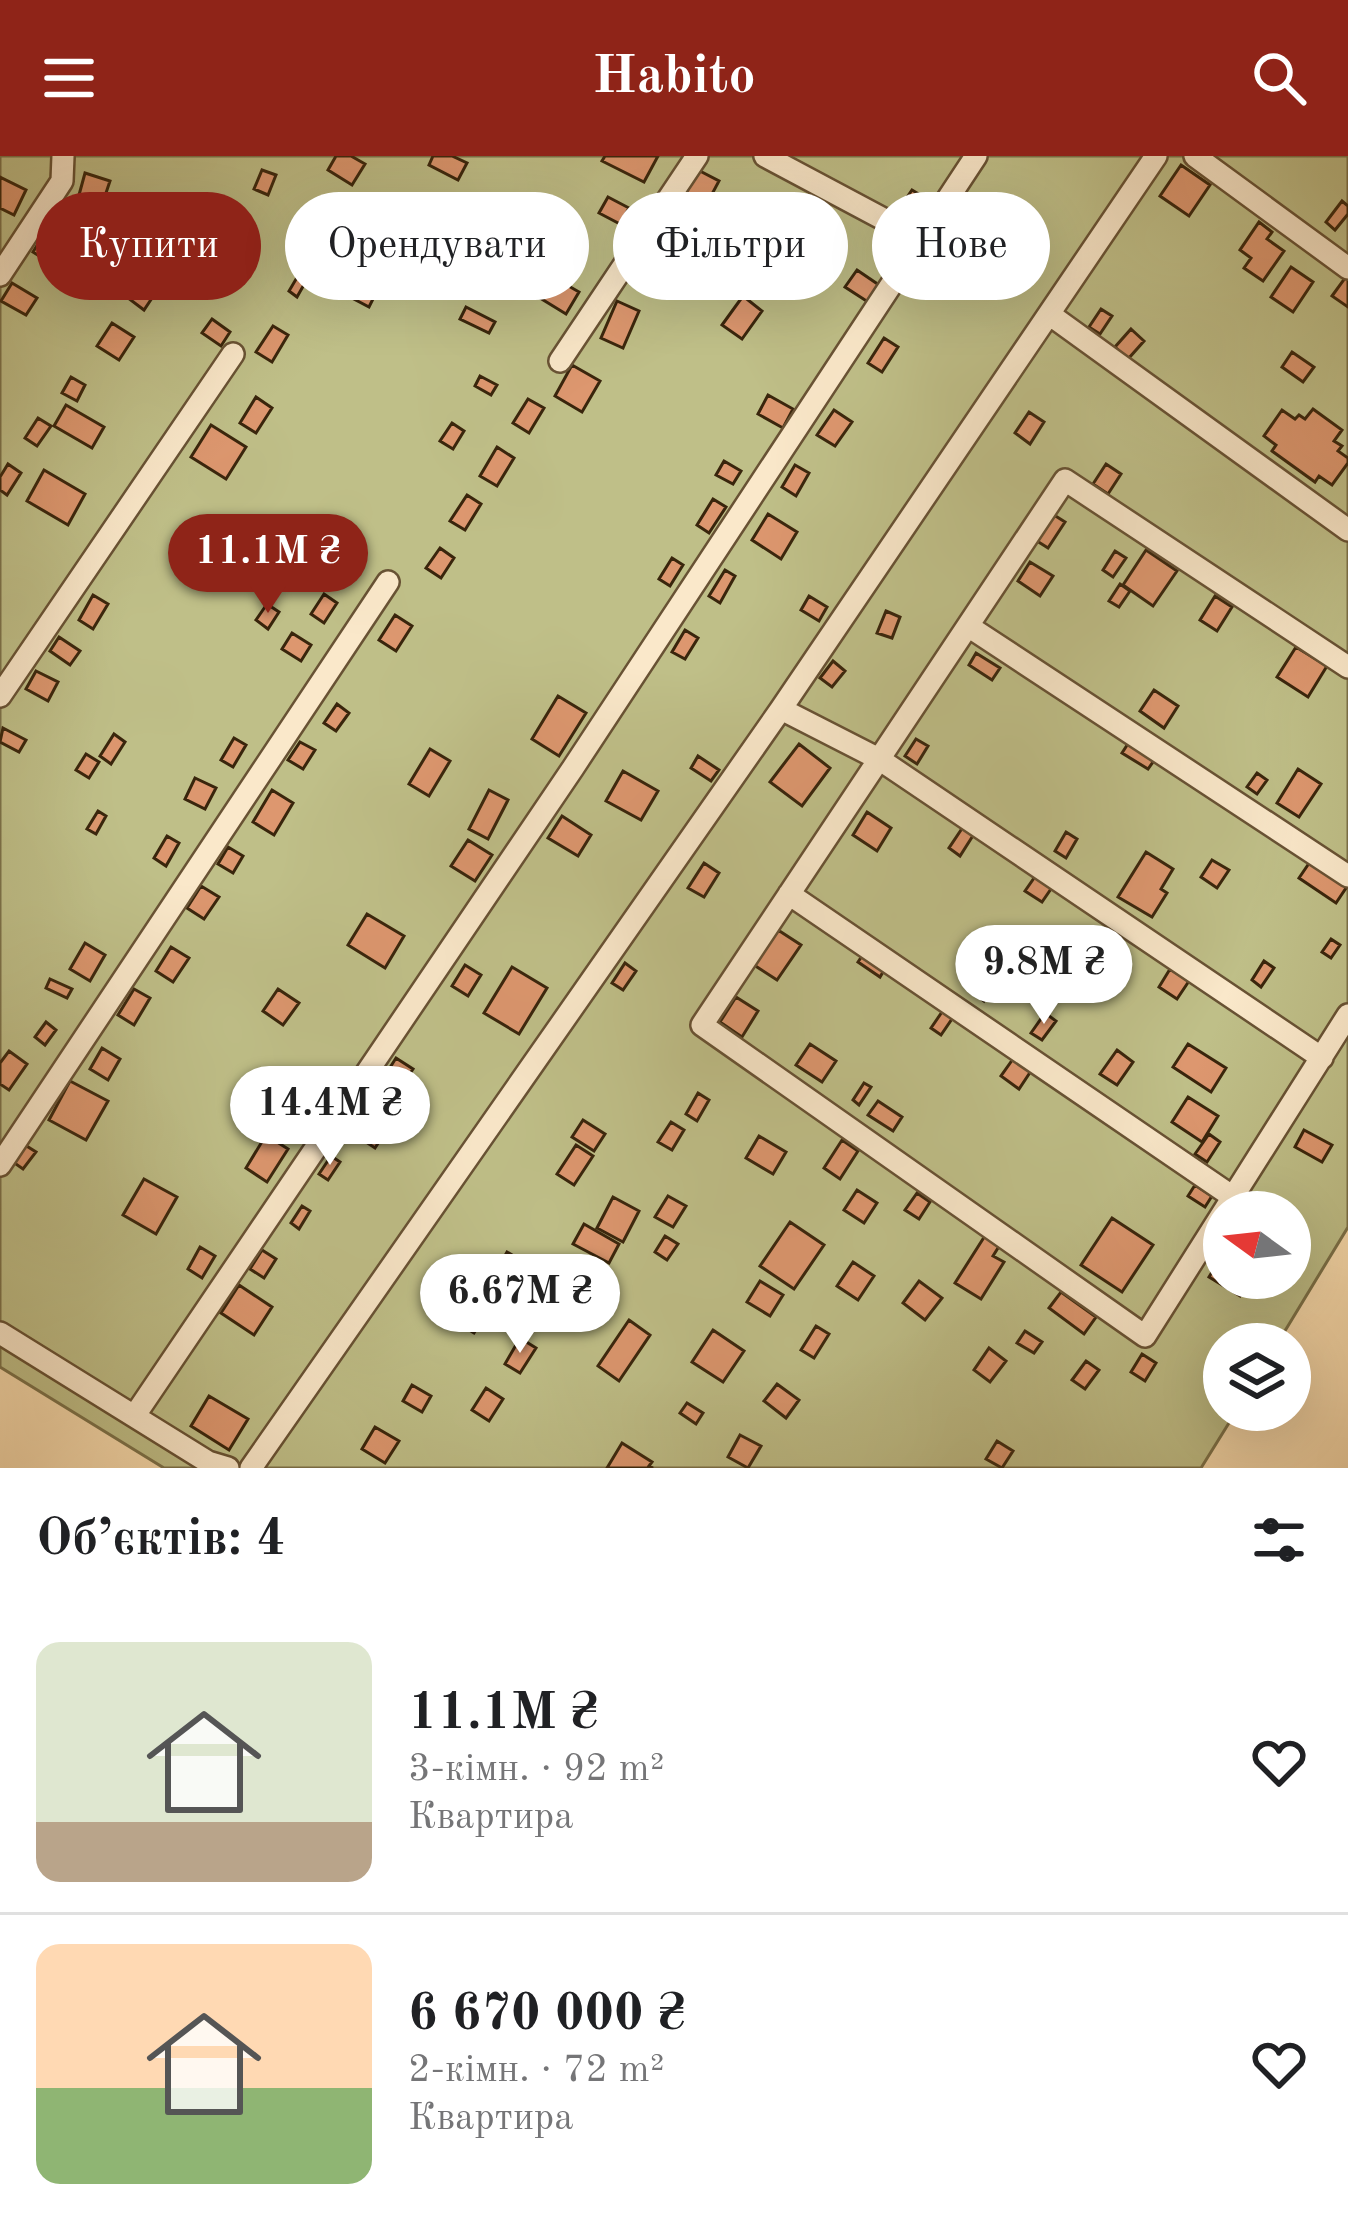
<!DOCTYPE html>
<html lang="uk">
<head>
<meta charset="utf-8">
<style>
	body { margin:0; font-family:"Old Standard TT",serif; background:#f2f2f2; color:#202124; height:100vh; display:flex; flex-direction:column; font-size:45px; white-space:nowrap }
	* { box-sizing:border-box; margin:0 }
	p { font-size:39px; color:#757577 }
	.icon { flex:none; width:66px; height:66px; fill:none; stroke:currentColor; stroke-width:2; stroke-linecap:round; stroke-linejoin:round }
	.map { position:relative; height:1312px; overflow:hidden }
	.details { display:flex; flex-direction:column; background:#fff; flex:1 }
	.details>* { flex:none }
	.hud { position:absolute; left:36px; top:36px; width:1278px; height:108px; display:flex; gap:24px }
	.needle { width:78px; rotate:285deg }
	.buttons { position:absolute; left:1203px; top:1035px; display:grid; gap:24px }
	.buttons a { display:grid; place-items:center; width:108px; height:108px; border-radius:50%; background:#fff; box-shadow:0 12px 48px #0002; font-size:60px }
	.price { position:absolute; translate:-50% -102px; padding:0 27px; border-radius:42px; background:#fff; color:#222; font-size:39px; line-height:78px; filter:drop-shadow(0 3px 6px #0008) }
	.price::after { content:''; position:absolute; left:50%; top:72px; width:36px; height:27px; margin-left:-18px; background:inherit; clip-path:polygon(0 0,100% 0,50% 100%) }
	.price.selected { background:#8f2418; color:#fff }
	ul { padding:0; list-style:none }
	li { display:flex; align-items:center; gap:36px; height:300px; padding:0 36px }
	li+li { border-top:3px solid #e0e0e0 }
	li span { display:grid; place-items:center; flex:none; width:336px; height:240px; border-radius:24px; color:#555 }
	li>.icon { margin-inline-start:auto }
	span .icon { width:144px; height:144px; fill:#fffc; stroke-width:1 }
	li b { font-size:51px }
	h2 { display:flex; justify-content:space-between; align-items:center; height:144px; padding:0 36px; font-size:51px }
	.tag { padding:0 42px; border-radius:54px; background:#fff; box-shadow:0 12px 48px #0002; font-size:42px; line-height:108px }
	.tag.selected { background:#8f2418; color:#fff }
	header { display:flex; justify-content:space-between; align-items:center; height:156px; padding:0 36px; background:#8f2418; color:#fff; font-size:54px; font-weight:700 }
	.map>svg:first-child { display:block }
</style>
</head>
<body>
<header><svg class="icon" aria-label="menu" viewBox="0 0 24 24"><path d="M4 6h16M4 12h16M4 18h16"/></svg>Habito<svg class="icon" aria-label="search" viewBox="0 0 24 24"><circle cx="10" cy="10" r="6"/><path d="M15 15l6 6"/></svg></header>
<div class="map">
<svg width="1348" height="1312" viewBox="0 0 1348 1312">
	<rect width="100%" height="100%" fill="#f7dbad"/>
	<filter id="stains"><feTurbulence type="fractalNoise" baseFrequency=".00167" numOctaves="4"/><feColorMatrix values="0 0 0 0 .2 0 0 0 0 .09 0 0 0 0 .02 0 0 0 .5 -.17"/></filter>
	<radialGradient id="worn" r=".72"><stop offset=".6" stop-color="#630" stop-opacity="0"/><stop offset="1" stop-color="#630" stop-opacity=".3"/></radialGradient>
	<path fill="#bfbf88" stroke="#7c724a" stroke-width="3" fill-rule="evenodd" d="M0 0H1348V1071L1277 1188H1224V1254H1237L1201 1312H164L0 1211ZM1224 1056H1290V1122H1224Z"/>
	<path fill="#dd976f" stroke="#39250c" stroke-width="3" d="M336 0H351L365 8 352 29 328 14Z
		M433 0H452L467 7 458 24 429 9Z
		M605 0H658L644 26 602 5Z
		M1181 9 1210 29 1189 60 1160 40Z
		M262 14 276 19 268 39 254 33Z
		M698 14 719 25 703 55 682 44Z
		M85 17 110 25 103 46 79 39Z
		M0 21 26 34 14 59 0 52Z
		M912 34 930 45 922 59 903 47Z
		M608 41 629 52 620 68 599 57Z
		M1342 45 1348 50V58L1335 74 1326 66Z
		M481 59 498 69 481 98 464 88Z
		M1259 66 1272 76 1267 83 1284 95 1263 125 1244 112 1251 102 1240 94Z
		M953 68 968 77 950 105 936 96Z
		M175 73 189 82 173 106 159 96Z
		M44 78 59 87 47 105 33 96Z
		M359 91 391 107 369 151 337 134Z
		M1291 111 1313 126 1293 156 1271 141Z
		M302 113 310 118 297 141 289 135Z
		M857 114 879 129 868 146 845 131Z
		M1348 118V151L1332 140Z
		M144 119 160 130 144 154 128 142Z
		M553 121 579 136 566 158 540 142Z
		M12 127 37 142 26 159 1 145Z
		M743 140 762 155 742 183 722 169Z
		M617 145 639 155 623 192 601 182Z
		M466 151 495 166 489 177 460 163Z
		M1101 153 1112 160 1100 178 1089 171Z
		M212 163 230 176 221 190 202 177Z
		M112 167 134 181 119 204 97 190Z
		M273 170 288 179 272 206 256 196Z
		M1131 173 1144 185 1128 203 1115 191Z
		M884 182 898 191 882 216 868 207Z
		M1292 196 1314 211 1303 226 1282 211Z
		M572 209 600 225 582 256 555 240Z
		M480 220 497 229 491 239 475 230Z
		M71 221 85 229 77 245 62 237Z
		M768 239 793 253 783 272 758 258Z
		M256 241 272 252 256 277 240 267Z
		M528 243 544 252 529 277 513 267Z
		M66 249 104 271 92 292 54 270Z
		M1313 253 1342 274 1334 285 1342 290 1338 295 1348 302V307L1332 329 1319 320 1315 326 1272 295 1276 289 1264 280 1282 254 1295 263 1299 259 1305 263Z
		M834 254 852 266 835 290 817 279Z
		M1029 256 1044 266 1030 288 1015 277Z
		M38 262 51 270 37 290 25 282Z
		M452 267 464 275 453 293 440 285Z
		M211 269 246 291 226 323 191 301Z
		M497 291 514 302 497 330 480 320Z
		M724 305 741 315 733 328 716 319Z
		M8 308 21 317 7 339 0 334V321Z
		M1106 308 1121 318 1108 338 1093 328Z
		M795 309 809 317 796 340 782 331Z
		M44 314 85 338 68 369 27 345Z
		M467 339 481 348 465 374 450 365Z
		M713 343 726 351 709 377 697 369Z
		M768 358 797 376 781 403 752 384Z
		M1054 359 1065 366 1048 392 1037 385Z
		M440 392 454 402 441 422 426 412Z
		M1146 394 1177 415 1153 450 1123 429Z
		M1115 395 1126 402 1113 421 1103 414Z
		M672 402 683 409 670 430 659 423Z
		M1030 406 1053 420 1040 440 1018 425Z
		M725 414 735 420 720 447 709 440Z
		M1120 428 1130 435 1119 451 1109 445Z
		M324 438 337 447 324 467 311 458Z
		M93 439 108 448 93 473 79 464Z
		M809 440 827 451 819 465 801 454Z
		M1215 440 1232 451 1217 475 1200 464Z
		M267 448 279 456 268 473 256 464Z
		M886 455 900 461 892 482 877 477Z
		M395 459 412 470 396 495 379 484Z
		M685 474 698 482 685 503 672 496Z
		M292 477 311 489 301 505 282 493Z
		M59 481 80 495 70 509 50 495Z
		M1296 491 1327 510 1308 541 1277 521Z
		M976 497 1000 512 992 524 969 509Z
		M833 505 845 515 832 531 820 522Z
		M36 515 58 526 48 545 26 533Z
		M1154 534 1178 550 1164 572 1140 555Z
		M558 540 586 557 559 600 532 583Z
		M337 548 349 557 336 575 324 567Z
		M3 572 26 584 19 596 0 586Z
		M114 578 125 586 111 608 100 600Z
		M234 582 246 589 233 611 221 604Z
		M916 583 928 590 917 608 905 600Z
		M1131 583 1158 599 1148 613 1122 597Z
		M300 586 315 594 303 613 288 604Z
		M799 588 830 612 802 650 770 626Z
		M430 593 450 605 429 640 409 628Z
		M86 598 99 606 89 622 76 614Z
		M698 600 719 614 711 625 691 612Z
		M1298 613 1321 628 1299 661 1277 647Z
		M623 615 658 635 641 664 606 645Z
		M1257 617 1267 624 1257 638 1247 631Z
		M195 622 216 632 205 653 185 643Z
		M272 634 293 647 274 679 253 666Z
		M489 634 508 644 488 683 469 673Z
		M98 655 106 660 96 678 87 673Z
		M867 656 891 672 877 695 853 679Z
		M562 660 591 679 578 700 548 682Z
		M963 671 974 678 960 700 949 692Z
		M1066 676 1077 683 1066 702 1055 695Z
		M167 680 179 687 166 710 154 702Z
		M468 684 492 699 475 725 451 710Z
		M228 691 243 700 233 717 218 708Z
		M1146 696 1173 713 1161 733 1167 737 1152 761 1118 741Z
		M1314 700 1348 729 1336 747 1299 722Z
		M1212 704 1229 714 1217 732 1201 721Z
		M704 707 719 717 704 741 688 732Z
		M1039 715 1055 727 1042 746 1025 735Z
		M201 730 219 741 204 763 187 752Z
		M367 758 404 780 385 812 348 789Z
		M1117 766 1126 773 1110 795 1101 789Z
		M778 774 801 789 777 824 754 809Z
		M1331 783 1340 789 1331 802 1322 796Z
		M85 787 105 799 90 825 70 813Z
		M171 791 189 802 173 826 156 815Z
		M864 797 886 811 880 821 858 806Z
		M1264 805 1274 812 1261 831 1252 824Z
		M625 807 636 815 623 834 612 827Z
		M465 809 481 819 468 840 452 830Z
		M512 811 547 832 519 878 484 857Z
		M1170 813 1189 825 1177 843 1159 831Z
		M988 820 997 826 984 845 975 838Z
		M50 823 72 833 67 842 46 832Z
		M134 833 150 842 134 869 118 859Z
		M278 833 299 847 283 869 263 855Z
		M736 841 758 855 742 881 720 866Z
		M944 853 954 860 941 879 931 872Z
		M1045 857 1056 865 1042 884 1031 877Z
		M46 866 56 874 45 889 35 881Z
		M810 888 836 905 822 926 796 909Z
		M1188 888 1226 912 1211 936 1173 911Z
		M102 892 120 903 108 924 90 913Z
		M1117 894 1133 906 1117 929 1100 918Z
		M9 895 27 908 9 934 0 928V907Z
		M396 902 413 913 395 940 379 929Z
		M1013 903 1031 915 1019 933 1001 920Z
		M70 925 108 945 86 984 49 964Z
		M864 927 871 931 859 949 853 944Z
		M698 937 709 944 697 965 686 958Z
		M1188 941 1218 960 1202 986 1172 966Z
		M878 945 902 961 893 975 868 959Z
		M365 948 392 966 375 992 348 974Z
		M583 964 605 978 594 995 572 981Z
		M671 966 684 974 672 994 658 986Z
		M1304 974 1332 989 1322 1006 1295 991Z
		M1209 978 1220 986 1207 1006 1195 998Z
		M266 979 288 993 267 1026 246 1012Z
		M759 980 786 996 773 1018 746 1002Z
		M842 984 858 995 840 1023 824 1012Z
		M25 989 36 996 23 1013 13 1006Z
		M576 989 593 1000 574 1029 557 1018Z
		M331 1000 340 1006 328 1024 319 1018Z
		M144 1023 177 1041 156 1078 123 1059Z
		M1195 1029 1212 1040 1205 1051 1188 1040Z
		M857 1034 877 1047 864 1067 844 1054Z
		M917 1037 930 1046 919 1063 905 1054Z
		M668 1040 686 1050 673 1071 655 1061Z
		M613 1041 639 1055 623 1086 597 1072Z
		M302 1050 310 1055 299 1073 291 1067Z
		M1112 1062 1153 1089 1122 1136 1081 1109Z
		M790 1066 824 1089 794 1133 760 1110Z
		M584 1068 619 1088 609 1107 573 1088Z
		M988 1075 1003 1084 993 1100 1004 1106 981 1143 955 1127Z
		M665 1080 678 1088 667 1104 655 1096Z
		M200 1091 215 1100 202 1122 188 1113Z
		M262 1094 276 1103 264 1122 250 1113Z
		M507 1096 522 1105 509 1126 495 1117Z
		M564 1103 606 1125 594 1148 552 1127Z
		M853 1106 874 1120 858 1144 837 1130Z
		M1217 1108 1224 1112V1122L1248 1126 1240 1140 1209 1121Z
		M760 1125 783 1139 770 1160 747 1146Z
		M919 1125 942 1142 925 1164 903 1147Z
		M239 1129 272 1151 254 1179 221 1157Z
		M1061 1136 1096 1161 1084 1178 1049 1152Z
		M466 1154 482 1164 474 1177 458 1167Z
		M629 1164 650 1179 619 1225 598 1210Z
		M816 1170 829 1178 814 1202 801 1194Z
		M713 1174 744 1195 723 1226 692 1206Z
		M1025 1175 1042 1186 1034 1197 1017 1187Z
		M520 1182 536 1192 520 1217 505 1208Z
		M989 1192 1006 1205 990 1226 974 1214Z
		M1142 1198 1156 1207 1145 1225 1131 1216Z
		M1086 1205 1099 1214 1085 1233 1072 1224Z
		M777 1228 799 1244 786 1262 764 1245Z
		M412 1229 431 1240 422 1256 403 1245Z
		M486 1232 503 1243 489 1265 472 1254Z
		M209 1240 248 1263 229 1294 191 1270Z
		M687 1247 703 1257 696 1268 680 1257Z
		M375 1271 399 1285 385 1307 362 1293Z
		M740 1279 761 1290 748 1312 728 1301Z
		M997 1285 1013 1295 1002 1312 986 1303Z
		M622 1287 652 1306 649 1310 653 1312H607Z"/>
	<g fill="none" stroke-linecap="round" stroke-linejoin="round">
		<g stroke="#685234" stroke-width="26">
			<path id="street" d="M765 0 919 82
				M1195 0 1348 112
				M0 119 62 25 63 0
				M1049 158 1348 374
				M560 205 697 0
				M968 470 1348 720
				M1348 511 1065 324 702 869 1145 1180 1348 859
				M0 540 233 198
				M781 553 879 603 1322 902
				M789 738 1233 1041
				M0 1009 388 426
				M0 1177 208 1306 228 1312
				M135 1259 573 612 976 0
				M251 1312 781 553 1156 0"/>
		</g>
		<use href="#street" stroke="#fae8ca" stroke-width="21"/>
	</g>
	<rect width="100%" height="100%" filter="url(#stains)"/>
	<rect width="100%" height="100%" fill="url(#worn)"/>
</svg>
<div class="buttons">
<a><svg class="needle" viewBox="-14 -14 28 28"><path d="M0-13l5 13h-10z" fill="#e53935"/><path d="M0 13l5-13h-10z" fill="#757577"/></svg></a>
<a><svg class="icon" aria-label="layers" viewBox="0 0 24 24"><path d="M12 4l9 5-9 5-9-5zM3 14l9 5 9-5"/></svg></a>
</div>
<b class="price selected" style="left:268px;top:460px">11.1M ₴</b>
<b class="price" style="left:1044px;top:871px">9.8M ₴</b>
<b class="price" style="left:330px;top:1012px">14.4M ₴</b>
<b class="price" style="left:520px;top:1200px">6.67M ₴</b>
<div class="hud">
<a class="tag selected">Купити</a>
<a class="tag">Орендувати</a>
<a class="tag">Фільтри</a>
<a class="tag">Нове</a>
</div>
</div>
<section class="details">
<h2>Об’єктів: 4<svg class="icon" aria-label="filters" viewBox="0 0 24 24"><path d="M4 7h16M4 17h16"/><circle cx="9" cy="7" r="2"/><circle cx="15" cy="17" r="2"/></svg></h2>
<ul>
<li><span style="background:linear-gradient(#dfe7d0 75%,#b9a48a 0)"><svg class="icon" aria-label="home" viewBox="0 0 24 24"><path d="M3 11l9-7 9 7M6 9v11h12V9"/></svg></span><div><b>11.1M ₴</b><p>3-кімн. · 92 m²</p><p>Квартира</p></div><svg class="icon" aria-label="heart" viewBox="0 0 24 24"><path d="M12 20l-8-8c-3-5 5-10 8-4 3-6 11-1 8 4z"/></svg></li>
<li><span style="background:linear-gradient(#ffd9b3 60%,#8fb573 0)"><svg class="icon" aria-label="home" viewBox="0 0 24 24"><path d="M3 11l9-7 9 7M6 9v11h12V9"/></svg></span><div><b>6 670 000 ₴</b><p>2-кімн. · 72 m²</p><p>Квартира</p></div><svg class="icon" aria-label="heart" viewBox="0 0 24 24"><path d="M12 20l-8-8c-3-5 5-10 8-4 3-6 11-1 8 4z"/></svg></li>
</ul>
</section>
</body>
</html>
